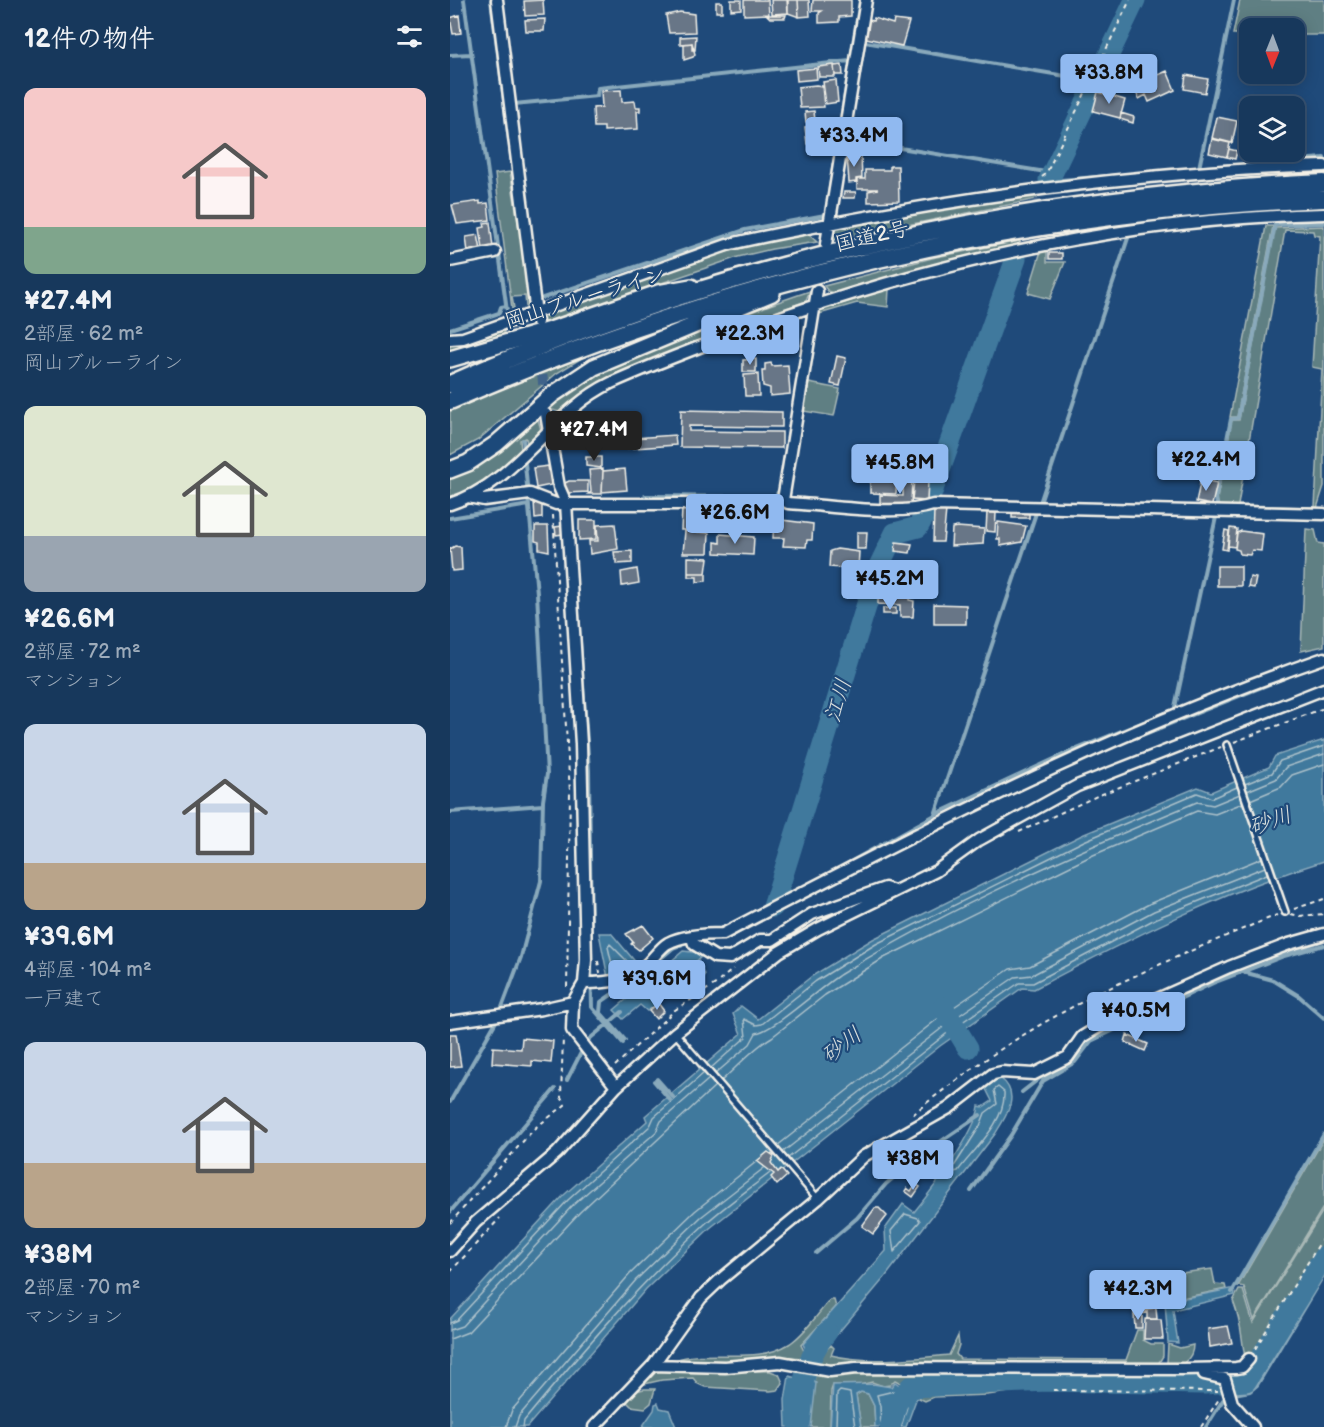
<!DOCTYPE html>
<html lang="ja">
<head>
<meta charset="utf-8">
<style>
	body { margin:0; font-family:"Balsamiq Sans","Klee One",sans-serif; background:#203f62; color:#f1f3f6; height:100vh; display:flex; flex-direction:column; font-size:22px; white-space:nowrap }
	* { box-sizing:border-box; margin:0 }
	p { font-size:20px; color:#9eacbb }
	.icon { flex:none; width:33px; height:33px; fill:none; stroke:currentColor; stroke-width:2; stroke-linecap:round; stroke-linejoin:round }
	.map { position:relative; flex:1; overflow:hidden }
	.drawer { display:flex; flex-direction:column; background:#17385c; width:450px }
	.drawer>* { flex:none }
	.needle { width:39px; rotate:181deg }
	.controls { position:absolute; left:789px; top:18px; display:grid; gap:12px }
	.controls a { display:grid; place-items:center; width:66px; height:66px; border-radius:12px; background:#17385c; box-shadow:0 3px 15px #0003,0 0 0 2px #365272; font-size:30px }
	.price { position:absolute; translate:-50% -51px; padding:0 14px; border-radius:6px; background:#90b9f0; color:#111; font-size:20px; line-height:39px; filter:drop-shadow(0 2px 3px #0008) }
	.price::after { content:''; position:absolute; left:50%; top:36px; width:18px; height:14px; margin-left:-9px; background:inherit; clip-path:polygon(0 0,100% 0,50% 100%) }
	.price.current { background:#222; color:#fff }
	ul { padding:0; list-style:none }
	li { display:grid; align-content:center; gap:12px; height:318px; padding:0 24px }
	li span { display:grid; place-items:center; height:186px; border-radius:12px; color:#555 }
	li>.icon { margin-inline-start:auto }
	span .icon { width:108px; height:108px; fill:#fffc; stroke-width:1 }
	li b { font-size:26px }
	h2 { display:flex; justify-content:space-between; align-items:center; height:72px; padding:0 24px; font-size:26px }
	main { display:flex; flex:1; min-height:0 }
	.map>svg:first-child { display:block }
</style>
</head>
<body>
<main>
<section class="drawer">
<h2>12件の物件<svg class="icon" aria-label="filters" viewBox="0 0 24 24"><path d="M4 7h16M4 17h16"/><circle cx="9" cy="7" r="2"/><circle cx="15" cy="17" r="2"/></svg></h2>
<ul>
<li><span style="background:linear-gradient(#f6c9c9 75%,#7fa58c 0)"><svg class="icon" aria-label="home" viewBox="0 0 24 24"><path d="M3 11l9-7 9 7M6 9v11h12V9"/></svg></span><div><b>¥27.4M</b><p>2部屋 · 62 m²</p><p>岡山ブルーライン</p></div></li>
<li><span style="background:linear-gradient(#dfe7d0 70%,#9aa5b1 0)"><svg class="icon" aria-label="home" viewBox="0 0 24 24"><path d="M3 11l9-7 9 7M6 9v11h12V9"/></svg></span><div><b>¥26.6M</b><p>2部屋 · 72 m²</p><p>マンション</p></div></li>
<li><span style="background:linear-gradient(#c9d6e8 75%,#b9a48a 0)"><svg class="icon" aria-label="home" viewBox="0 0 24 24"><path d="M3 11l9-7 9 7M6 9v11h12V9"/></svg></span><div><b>¥39.6M</b><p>4部屋 · 104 m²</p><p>一戸建て</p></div></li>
<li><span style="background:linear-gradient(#c9d6e8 65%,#b9a48a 0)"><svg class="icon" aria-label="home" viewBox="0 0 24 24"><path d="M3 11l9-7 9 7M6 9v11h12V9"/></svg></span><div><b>¥38M</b><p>2部屋 · 70 m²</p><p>マンション</p></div></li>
</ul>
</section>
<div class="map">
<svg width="874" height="1427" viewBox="0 0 874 1427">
	<rect width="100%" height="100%" fill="#1f4a7a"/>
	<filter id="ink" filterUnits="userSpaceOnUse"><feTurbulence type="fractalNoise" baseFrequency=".0167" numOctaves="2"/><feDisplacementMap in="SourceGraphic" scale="12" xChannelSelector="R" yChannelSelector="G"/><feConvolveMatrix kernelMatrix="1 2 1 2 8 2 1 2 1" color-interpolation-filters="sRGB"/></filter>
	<g filter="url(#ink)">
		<path fill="#5e7f83" stroke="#a9b8b6" stroke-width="1.5" fill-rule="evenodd" d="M790 0H874V35H845L844 28H800L799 34H783Z
			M60 172 80 297 79 306 76 307 75 296 62 297 64 308 62 309 45 174Z
			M586 195 587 199 382 240 383 230 395 225Z
			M816 226H823L787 417H780Z
			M874 226V486L867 508 874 510 769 507 767 499 782 420H789L825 228ZM835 230 863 231 864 235 870 236 862 367 872 369 865 507 788 505Z
			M349 234 359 235 367 242 322 249 288 257 91 324 93 315C178 284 261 252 349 234Z
			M570 241 569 246 459 271 386 293 378 291 374 286 486 257Z
			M591 251H597V262H615L600 299 578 293Z
			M439 289 438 307 407 303 369 314 371 310Z
			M360 291 356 301 269 332 158 378 138 389 110 412 99 409C133 374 183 358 227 341 271 323 315 306 360 291Z
			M54 329V336L0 352V344Z
			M135 356 107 373 28 440 0 455V411L79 376Z
			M359 383 390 389 384 416 353 411Z
			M87 416 91 430 77 444 76 438 70 440 71 450C48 472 29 487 0 499V478L36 461Z
			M856 529 865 530 868 543 874 544V646L851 651Z
			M874 1138V1206L804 1320 794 1287 788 1286Z
			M874 1209V1251L800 1374 785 1380 784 1376 798 1366 804 1356 800 1353 795 1357C791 1337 792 1323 783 1301L789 1290H793L803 1323Z
			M762 1269 765 1284 775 1285 776 1289 712 1302 710 1273 723 1274Z
			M380 1300H384L386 1307 351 1345 356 1355 365 1360 381 1345 384 1348 381 1355C416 1364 464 1358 499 1355L508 1336 509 1345 506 1354 510 1359 676 1360 687 1330H693V1340L701 1344H713V1356L708 1364 402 1363C374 1369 366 1359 342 1357 316 1356 245 1371 225 1360 261 1348 306 1365 339 1344 354 1335 368 1313 380 1300Z
			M718 1344 730 1348 743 1345C743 1358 731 1370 717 1363Z
			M207 1370 320 1371 329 1374 333 1383 328 1390 320 1391 255 1387 248 1384 243 1378 212 1380 190 1385Z
			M365 1372 725 1374 765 1380 547 1379 477 1381 456 1386 445 1380 440 1385 433 1386 422 1382 406 1386 383 1385 381 1391 380 1427H361Z
			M598 1387 537 1395 484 1397 475 1401 469 1398 474 1394Z
			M194 1389H205L201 1403 195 1408 181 1406 176 1401 186 1391Z
			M411 1392 418 1394 424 1406 425 1427H411L406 1395Z"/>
		<path fill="#41799d" stroke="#89a9bb" stroke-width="1.5" d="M874 740V861C772 892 678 939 584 989L572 988 490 1046 260 1228 196 1289 77 1427H0V1319L114 1195 197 1121 195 1116 291 1034 283 1014 291 1006 308 1019 362 976 423 939 632 835 748 787 761 792 819 767 825 756Z
			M149 933H161L188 965 158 978Z
			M233 951 251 953V957L243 964 255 974 252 978 234 968 206 989 209 1003 197 1011 190 1005 173 1019 164 1010Z
			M550 1078C572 1094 556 1117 545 1134L436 1276 378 1345 365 1358 358 1355 353 1344 436 1251 435 1229 453 1204 464 1212C482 1190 526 1133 529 1106L533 1107 542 1101 535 1087Z
			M780 1289H784L785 1295 723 1310 728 1343 718 1342 715 1302Z
			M339 1376 350 1379 351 1377 366 1383 361 1427H336L335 1400Z
			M445 1382 467 1397 456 1427H425L424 1406 418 1394 411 1392 406 1395 411 1427H380L383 1385 423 1384 441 1387Z
			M208 1403 210 1408 219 1410 226 1427H192L204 1410 205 1404Z"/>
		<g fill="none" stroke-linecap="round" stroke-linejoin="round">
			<path stroke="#acc1ca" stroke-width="1.5" d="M795 784 822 773 830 761 874 746
				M797 791 826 779 836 767 874 754
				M800 800 831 787 842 775 874 764
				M160 944 177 961 176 965 163 969 158 947Z
				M261 1068 296 1037 294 1019 306 1025 312 1024 366 981 426 944 634 841 747 793 762 798 787 787
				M265 1074 300 1044 306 1033C325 1030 370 987 391 974 504 905 626 852 747 802L763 805 790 794
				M271 1081C288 1066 304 1047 322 1037L375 995 434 958 641 856 747 811 765 814 793 803
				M548 1087 554 1092C556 1122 524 1149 508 1171L504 1172 503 1168 530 1126 535 1113 547 1104 544 1090Z
				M327 1146 495 1013 560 969 580 966 701 903 812 858
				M333 1152 501 1021 565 977 582 975 704 911 815 867
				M338 1158 505 1027 569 983H583L707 918 817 874
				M455 1214 468 1218 470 1221 444 1252 441 1231Z
				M0 1323 7 1320 118 1200 200 1126 204 1117 254 1073
				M379 1326H383V1330L365 1349 361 1350V1345Z
				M0 1330 12 1326 123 1205 206 1132 211 1121 259 1079
				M0 1339 18 1332 130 1212 265 1086
				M449 1399 450 1403 444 1422 440 1423 438 1403Z
				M56 1427 62 1410 180 1274 245 1211 306 1162
				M65 1427 69 1416 186 1280 251 1217 314 1168
				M73 1427 74 1421C131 1352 189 1284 255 1224 275 1206 298 1190 320 1173
				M342 1427 344 1386 347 1384 359 1389 355 1427
				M386 1427 387 1394 390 1391 400 1393 405 1427
				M431 1427 430 1406 427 1395 448 1390 459 1400 451 1427"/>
			<path stroke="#89a9bb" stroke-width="4" d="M14 0 57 311
				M41 0 67 202
				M415 42 639 80
				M0 55 21 54
				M644 81H646
				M64 104 147 96 148 88 400 61
				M395 142 444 147 602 173
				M755 167 874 158
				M749 168 784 0
				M599 178 611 180 670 175
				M375 218 410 0
				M21 262 49 257
				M93 298 295 230 375 215
				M0 329 49 313 51 307 56 306
				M73 440 74 447
				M195 496 325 497 330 489
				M590 503 678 238
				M767 507 766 496 781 419 788 418 825 225 874 223
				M0 518 79 505
				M128 613 139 770 141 938
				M725 707 766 517
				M685 738 837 677
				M0 812 93 805
				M486 814 617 753 760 695
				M391 867 485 815 586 513
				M310 920 432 858
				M253 939H276L296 928
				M820 957 874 940
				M141 960 142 1007 173 1043
				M203 965 223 948 231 945
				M793 972 823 980 849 996 874 1018
				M762 980 794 967
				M175 1040 150 1012 151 1002 187 977
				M207 1079 223 1097
				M117 1080 137 1041 172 1012
				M204 1081 220 1100
				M572 1092 590 1078 623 1060 640 1039 725 997
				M0 1102 48 1018 71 957 91 881 93 801 97 774 87 593 75 464
				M521 1191 561 1135 593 1081 625 1062 641 1041 763 983 834 956 874 945
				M0 1212 105 1089
				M366 1253 407 1218 436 1184 471 1155 530 1115
				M782 1292 874 1134
				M784 1394 800 1391 807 1385 874 1274
				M756 1427 773 1400"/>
			<path stroke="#41799d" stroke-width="21" d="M599 180 685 0
				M481 495 566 259
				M323 907 428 568 445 533 468 527 476 513
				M493 1007 518 1048
				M349 1427C349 1394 355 1358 377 1332
				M440 1427 447 1403 460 1387 597 1381 754 1384 796 1381 874 1256"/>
		</g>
		<path fill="#687687" stroke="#f4f1e8" stroke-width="1.5" d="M93 0 94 15 75 16 74 1Z
			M281 0H291V9L281 10Z
			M294 0H318L319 14 294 15Z
			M321 0H337L338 13 322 14Z
			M338 0H348L349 17 338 13Z
			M348 0H359L360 16 349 17Z
			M363 0H401V16L389 17V22L369 23V13L372 11H362Z
			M266 2H272V12H266Z
			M230 12 244 14 245 32 219 33 216 15Z
			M9 15 11 33 3 34 0 18Z
			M317 15H336L335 18H320Z
			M424 18 443 24 444 20 459 22 452 46 416 38 419 20 423 21Z
			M95 19 94 31H76L75 20Z
			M246 36 245 50H242V43L230 44V37Z
			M242 43 245 54 243 57 234 60V44Z
			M384 65 385 77H369L368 67Z
			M392 65 393 75H385L384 66Z
			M366 68 367 79 347 81 346 70Z
			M705 70 708 75 717 71 725 90 699 102 696 95 689 99 681 81Z
			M736 75 758 79 755 93 734 89Z
			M386 80 388 102 376 104 373 82Z
			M366 85 372 86 374 107 350 108 348 87Z
			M171 90 172 102 185 101 186 107H190V111H187L188 129 154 131V127H144L143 108 152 107 151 91Z
			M648 92 675 100 670 118 643 111Z
			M364 111 365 121 356 122 355 112Z
			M671 113 684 117 683 123 670 119Z
			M767 117 787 121 782 143 762 138Z
			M373 125 375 142 357 144 355 127Z
			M762 139 780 143 777 157 759 153Z
			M779 149 787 151 785 159 777 157Z
			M397 155 411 156 412 178 406 179V182L399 183Z
			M440 166H448L449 201 418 202V191L428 189H407V179H415V170H440Z
			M394 192H406L405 198H393Z
			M30 201V204L38 203 40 220 7 224 2 205Z
			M40 222 43 248 33 249 30 228 35 227 34 223Z
			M28 235 31 250 18 252 16 237Z
			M599 253H612V259H599Z
			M387 356 396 358 390 386 381 384Z
			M306 359V372H293V360Z
			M321 363 322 366 338 365 340 394 320 396V388L313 386 312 371H315V364Z
			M308 374 309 396H295L294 375Z
			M231 410 332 412V427L239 426V431L332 432V448L230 447Z
			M225 435 226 445 171 449 170 439Z
			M136 457H151V468L136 466Z
			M98 466 101 485 86 488 83 468Z
			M153 469 152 494H138L141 492 139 470Z
			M175 469 177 490 152 492 153 471Z
			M473 470 485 471 484 480 472 479Z
			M420 474H438V477L447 478 446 494 420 493Z
			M453 475H462L461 505H430V495L453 496Z
			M751 479 767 483 762 505 746 502Z
			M464 480 478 481 477 501 462 500Z
			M119 481H138V492L116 493 115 483Z
			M84 501H92V518L85 519Z
			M232 509 250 513 249 520H245V530H231Z
			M268 509 281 510 280 523 268 522Z
			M316 509 330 510V516L315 513Z
			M484 510H496L493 542H483Z
			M537 512 546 513 545 532 536 531Z
			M562 513H579V518H562Z
			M324 519 363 524 362 540H357L356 547 333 546 334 538H323Z
			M129 520H146V539L129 540Z
			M548 522 576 526 572 542 550 546V539H547Z
			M165 524 168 549 140 554 139 541H148L147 525Z
			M85 526H98L99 551 89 549V542L85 541Z
			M112 526 113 534 106 535 105 527Z
			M507 527 534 529 533 544 501 546 502 528Z
			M780 528 787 529 785 547 778 546Z
			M775 530 779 531 777 550 772 549Z
			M235 531 259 533 258 553H233Z
			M791 531 813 534 811 551 802 550 800 555 790 554 789 550 785 549 787 533Z
			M407 532H417L416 549H407Z
			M270 534 304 537 303 555 265 553V542L270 543Z
			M446 542 462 544 460 553 445 551Z
			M5 546 11 547 12 570 2 571 0 549Z
			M387 549 409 552 408 569 379 567 380 551Z
			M182 551V563L167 564V560H165L164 552Z
			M238 557 258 558 256 573H238Z
			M767 566H791V586H767Z
			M187 569 189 583 172 586 171 572Z
			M428 571H437V587L459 588V600L464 601 463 617H450V605L428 604Z
			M238 573H256V581L247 582V577H238Z
			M800 577 806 578 804 588 798 587Z
			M484 604 516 605V624H484Z
			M433 608H446V614H433Z
			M193 925 203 938 189 950 181 944 183 942 176 934Z
			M208 1003 214 1011 206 1019 199 1011Z
			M0 1034H6L11 1066 0 1067Z
			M677 1035 698 1044 695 1051 675 1042Z
			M72 1038 103 1041 101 1063 82 1061V1066L42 1063 43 1047 71 1049Z
			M318 1152 324 1156 321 1163 328 1172 331 1169 337 1176 327 1185 321 1177 324 1174 307 1161Z
			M466 1184 470 1187 463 1197 455 1191 457 1188 461 1191Z
			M425 1208H429L437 1216 423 1234 412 1226Z
			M696 1306V1313L684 1315V1307Z
			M706 1308 707 1319H697V1309Z
			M684 1315H692V1328H685Z
			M695 1319 711 1320 713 1339H694Z
			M778 1326 782 1343 760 1347 758 1329Z"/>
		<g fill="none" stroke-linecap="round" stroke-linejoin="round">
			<path stroke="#3f638a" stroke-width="10" stroke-dasharray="10 5" stroke-linecap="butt" d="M583 217 590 200
				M91 360 95 405"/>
			<g stroke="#f4f1e8" stroke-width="10">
				<path id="service" d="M777 745 835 912
					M225 1033 368 1199"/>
			</g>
			<g stroke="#f4f1e8" stroke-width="15">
				<path id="minor" d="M47 0 87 322
					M376 244 416 0
					M0 261 45 252
					M0 339 13 338 277 245C316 235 355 229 394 221 551 191 714 171 874 166
					M96 414 109 487 116 503 131 744 136 960 134 983 123 1002 122 1030 166 1087
					M18 497 34 500 80 494 106 504H326L333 500 338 503C378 505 447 517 483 505L874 514
					M333 500 367 291
					M0 504C67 483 100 412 161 383 205 363 252 346 297 329 483 261 676 219 874 214
					M242 938 244 944 265 957 280 958 310 940H322L362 914 435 888 444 891
					M134 983C159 983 180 981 198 963 204 957 211 947 218 943 233 935 257 934 273 934 468 832 665 730 874 658
					M0 1022 92 1009 123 1002
					M0 1251 26 1222 107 1153 166 1087 225 1033 329 952 368 929 486 871 529 840 627 786 874 689
					M203 1365 275 1367 330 1362 380 1371 406 1368 733 1369 786 1368 792 1367 799 1359
					M754 1374 775 1379 782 1403 803 1427
					M144 1427 203 1365 251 1298 270 1280 368 1199 414 1156 499 1108 543 1074 552 1072 584 1074 618 1057 632 1037 660 1020 779 967 839 944 874 934"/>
			</g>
			<g stroke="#f4f1e8" stroke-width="20">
				<path id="secondary" d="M0 359 100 330 208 293 241 287
					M0 470 18 463 46 444 102 395 144 367 322 293"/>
			</g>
			<g stroke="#f4f1e8" stroke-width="21">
				<path id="trunk" d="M0 384C277 261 572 197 874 183
					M0 401C277 280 572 211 874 199"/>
			</g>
			<path stroke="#f4f1e8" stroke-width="2" stroke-dasharray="4.5 4.5" stroke-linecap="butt" d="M592 177 596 174 680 0
				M103 515 120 792 117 989
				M784 742 874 708
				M569 832 647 796 771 747
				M844 909 874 899
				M841 914 849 916 874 914
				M148 961 150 973
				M165 1066 225 1010 267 983 283 969
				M463 1115C477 1101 494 1090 510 1078 605 1006 717 960 827 915
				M0 1223 85 1128 115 1105 111 1097 113 1037
				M0 1272 50 1218
				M805 1349 874 1236
				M603 1390 768 1391
				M751 1427 769 1399"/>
			<use href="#service" stroke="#1f4a7a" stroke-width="5"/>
			<use href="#minor" stroke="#1f4a7a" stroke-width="10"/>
			<use href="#secondary" stroke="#1f4a7a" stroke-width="15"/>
			<use href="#trunk" stroke="#1f4a7a" stroke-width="16"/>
		</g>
	</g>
	<g text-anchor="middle" stroke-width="4.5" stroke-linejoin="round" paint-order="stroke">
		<g font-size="21" fill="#f4f1e8" stroke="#1f4a7a">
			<text transform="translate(422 236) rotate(-13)" y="7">国道2号</text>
			<text transform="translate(135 297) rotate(-17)" y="7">岡山ブルーライン</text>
		</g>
		<g font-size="22" font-style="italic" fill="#d9dfdd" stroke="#1f4a7a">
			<text transform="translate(387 700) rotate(-73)" y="8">江川</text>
			<text transform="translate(820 820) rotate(-19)" y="8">砂川</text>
			<text transform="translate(391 1044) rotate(-37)" y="8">砂川</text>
		</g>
	</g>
</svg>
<div class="controls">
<a><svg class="needle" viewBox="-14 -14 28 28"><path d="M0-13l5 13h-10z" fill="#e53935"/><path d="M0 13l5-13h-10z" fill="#9eacbb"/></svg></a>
<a><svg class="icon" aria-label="layers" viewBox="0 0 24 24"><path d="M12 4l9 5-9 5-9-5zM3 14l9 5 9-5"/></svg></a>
</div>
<b class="price" style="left:659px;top:105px">¥33.8M</b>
<b class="price" style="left:404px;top:168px">¥33.4M</b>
<b class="price" style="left:300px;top:366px">¥22.3M</b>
<b class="price current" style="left:144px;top:462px">¥27.4M</b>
<b class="price" style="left:756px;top:492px">¥22.4M</b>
<b class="price" style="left:450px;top:495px">¥45.8M</b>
<b class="price" style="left:285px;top:545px">¥26.6M</b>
<b class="price" style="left:440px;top:611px">¥45.2M</b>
<b class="price" style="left:207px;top:1011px">¥39.6M</b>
<b class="price" style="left:686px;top:1043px">¥40.5M</b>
<b class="price" style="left:463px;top:1191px">¥38M</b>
<b class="price" style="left:688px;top:1321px">¥42.3M</b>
</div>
</main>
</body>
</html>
